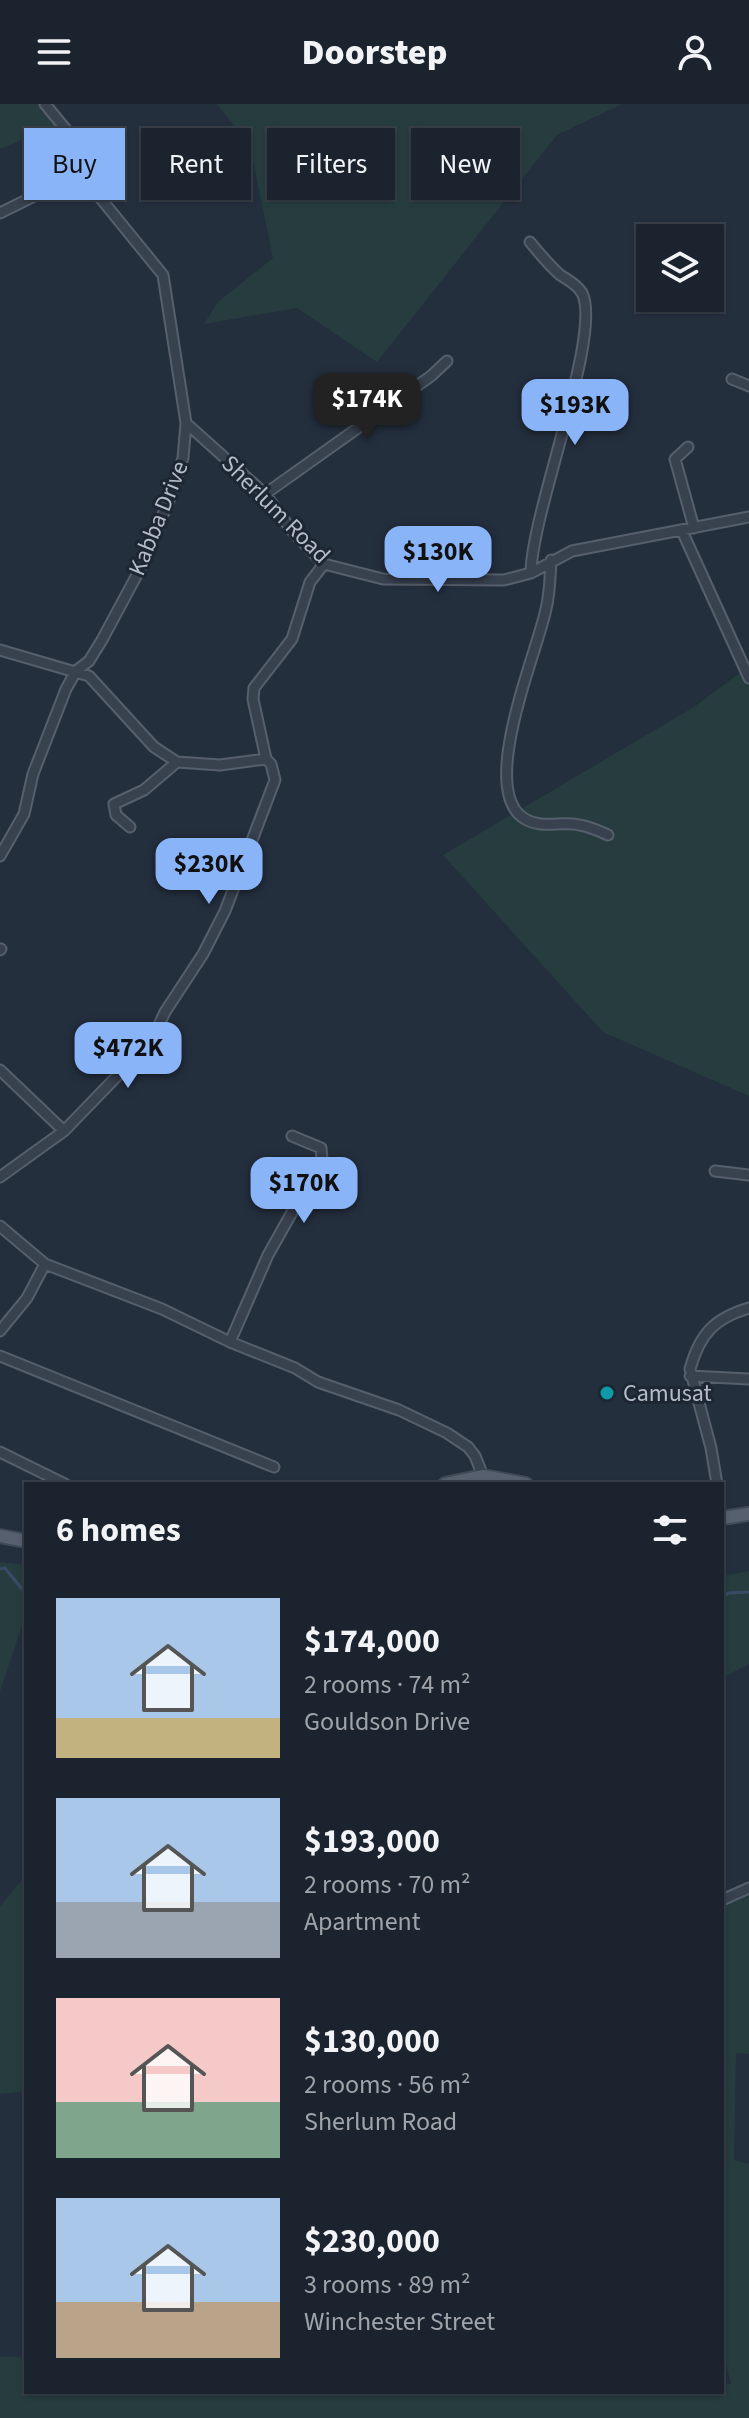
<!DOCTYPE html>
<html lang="en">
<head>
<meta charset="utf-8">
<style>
	body { margin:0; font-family:"Source Sans 3",sans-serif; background:#282f3a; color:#f1f3f6; height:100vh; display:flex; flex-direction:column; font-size:30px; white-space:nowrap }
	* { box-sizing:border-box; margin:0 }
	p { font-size:26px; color:#a0a4aa }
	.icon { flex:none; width:44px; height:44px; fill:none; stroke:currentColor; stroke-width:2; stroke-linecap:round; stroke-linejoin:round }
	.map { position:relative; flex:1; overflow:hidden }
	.side { position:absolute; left:24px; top:1378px; width:700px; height:912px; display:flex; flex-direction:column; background:#1b232e; border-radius:0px; box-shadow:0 2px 6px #0004,0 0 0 2px #39404a }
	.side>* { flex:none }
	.top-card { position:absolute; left:24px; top:24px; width:702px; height:72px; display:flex; gap:16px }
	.buttons { position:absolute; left:636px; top:120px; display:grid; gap:16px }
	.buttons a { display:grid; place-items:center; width:88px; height:88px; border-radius:0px; background:#1b232e; box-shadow:0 2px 6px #0004,0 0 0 2px #39404a; font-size:40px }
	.price { position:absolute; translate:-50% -68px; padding:0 18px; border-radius:16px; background:#8ab4f8; color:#111; font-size:26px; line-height:52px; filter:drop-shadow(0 2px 4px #0008) }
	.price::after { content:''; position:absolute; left:50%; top:48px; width:24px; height:18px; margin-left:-12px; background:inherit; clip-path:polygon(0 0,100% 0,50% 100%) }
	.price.current { background:#222; color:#fff }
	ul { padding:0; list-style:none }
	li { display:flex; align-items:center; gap:24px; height:200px; padding:0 32px }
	li span { display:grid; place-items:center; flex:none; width:224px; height:160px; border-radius:0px; color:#555 }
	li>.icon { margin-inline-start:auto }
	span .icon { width:96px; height:96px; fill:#fffc; stroke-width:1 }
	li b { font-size:34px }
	h2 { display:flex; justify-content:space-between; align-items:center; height:96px; padding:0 32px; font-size:34px }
	.pill { padding:0 28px; border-radius:0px; background:#1b232e; box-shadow:0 2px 6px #0004,0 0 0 2px #39404a; font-size:28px; line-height:72px }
	.pill.current { background:#8ab4f8; color:#111 }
	header { display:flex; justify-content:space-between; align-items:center; height:104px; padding:0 32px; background:#1b232e; font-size:36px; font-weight:800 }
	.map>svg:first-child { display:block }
</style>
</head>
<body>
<header><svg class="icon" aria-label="menu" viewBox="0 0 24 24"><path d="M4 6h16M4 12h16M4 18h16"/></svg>Doorstep<svg class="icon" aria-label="person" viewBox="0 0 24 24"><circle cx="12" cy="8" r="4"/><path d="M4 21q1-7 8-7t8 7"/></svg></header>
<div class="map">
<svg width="749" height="2314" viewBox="0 0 749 2314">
	<rect width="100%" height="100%" fill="#242f3e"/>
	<path fill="#263c3f" d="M0 0H52L60 20 0 45Z
		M217 0H622L557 31 377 258 297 204 204 220 218 198 273 154 250 42Z
		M749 562V992L603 928 443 751 694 603Z
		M0 1458 26 1461V1510L0 1587Z
		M749 1467V1560L722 1574V1472Z
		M26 1771V1987L0 1990V1802Z
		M749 1790V1950L736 1949 734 2056 749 2060V2314H0V2252L26 2254V2288H722V2281L731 2280 722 2244V1795Z"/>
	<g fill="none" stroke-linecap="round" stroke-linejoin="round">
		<path stroke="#394c67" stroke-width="3" d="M0 1465 5 1464 26 1490
			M722 1495 728 1489 749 1488"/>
		<g stroke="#565f6c" stroke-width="13">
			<path id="minor" d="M0 109 69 75 84 74
				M530 138C539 149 548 160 559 170 567 176 577 180 582 189 603 229 531 409 531 469
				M732 275 749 282
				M186 319 265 390 293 428 324 460 383 475 504 476 531 469 572 447 749 413
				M688 343 675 355 694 424
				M265 390 431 272 447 257
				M682 427 749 574
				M551 456C550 473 550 489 546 505 537 549 477 687 525 715 542 725 561 717 579 721 589 722 599 727 608 731
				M0 546 89 572 154 643 177 658 220 661 266 655
				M130 723 116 711 114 700 144 686 177 658
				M0 752 24 710 33 670 66 585 76 567 89 557 102 536 139 467 170 394 183 354 186 319 163 171 84 74 68 28 45 0
				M0 846 1 845
				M0 966 64 1027
				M715 1067 749 1071
				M0 1073 64 1027 152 936 165 908 203 850 225 807 275 676 271 660 266 655 253 595 254 584 292 535 310 478 324 460
				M0 1122 45 1160 162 1205 230 1238 295 1264 318 1278 399 1306 447 1329 468 1343 475 1352 483 1372
				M0 1227 27 1194 45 1160
				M230 1238 268 1151 322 1055 321 1044 292 1032
				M0 1252 274 1363
				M690 1272 749 1275
				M0 1348 65 1380
				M717 1380 711 1344 690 1265C700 1229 715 1214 749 1204
				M722 1796 749 1784"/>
		</g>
		<g stroke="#414a57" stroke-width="16">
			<path id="major" d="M445 1380 483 1372 526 1380
				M722 1414 749 1410
				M0 1432 26 1437"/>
		</g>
		<use href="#minor" stroke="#38414e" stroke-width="9"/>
		<use href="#major" stroke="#56606e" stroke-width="12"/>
	</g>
	<circle fill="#0f9aa8" stroke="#1d2633" stroke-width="3" cx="607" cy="1289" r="8"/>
	<g text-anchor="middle" stroke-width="6" stroke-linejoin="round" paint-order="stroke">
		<g font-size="24" fill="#b4bcc9" stroke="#1d2633">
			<text transform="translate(276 405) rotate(45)" y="8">Sherlum Road</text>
			<text transform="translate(158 414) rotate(-68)" y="8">Kabba Drive</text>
		</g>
		<g font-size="24" fill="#b4bcc9" stroke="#1d2633" text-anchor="start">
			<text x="623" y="1297">Camusat</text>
		</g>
	</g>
</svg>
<div class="buttons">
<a><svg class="icon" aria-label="layers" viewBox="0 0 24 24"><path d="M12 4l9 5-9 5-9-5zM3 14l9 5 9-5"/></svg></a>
</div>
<b class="price current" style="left:367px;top:337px">$174K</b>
<b class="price" style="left:575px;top:343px">$193K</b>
<b class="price" style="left:438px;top:490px">$130K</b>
<b class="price" style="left:209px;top:802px">$230K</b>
<b class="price" style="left:128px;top:986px">$472K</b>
<b class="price" style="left:304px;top:1121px">$170K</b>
<div class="top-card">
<a class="pill current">Buy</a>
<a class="pill">Rent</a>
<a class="pill">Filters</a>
<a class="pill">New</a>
</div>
<section class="side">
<h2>6 homes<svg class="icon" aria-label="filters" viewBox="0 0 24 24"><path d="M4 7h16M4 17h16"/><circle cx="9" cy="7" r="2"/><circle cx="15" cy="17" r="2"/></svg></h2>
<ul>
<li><span style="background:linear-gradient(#a9c7e8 75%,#c2b280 0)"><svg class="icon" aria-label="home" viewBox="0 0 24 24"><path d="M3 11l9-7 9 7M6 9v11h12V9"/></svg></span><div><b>$174,000</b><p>2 rooms · 74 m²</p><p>Gouldson Drive</p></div></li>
<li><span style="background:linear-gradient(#a9c7e8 65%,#9aa5b1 0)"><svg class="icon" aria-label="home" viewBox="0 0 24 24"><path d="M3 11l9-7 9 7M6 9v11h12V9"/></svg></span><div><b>$193,000</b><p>2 rooms · 70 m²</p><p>Apartment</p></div></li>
<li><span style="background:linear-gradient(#f6c9c9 65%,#7fa58c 0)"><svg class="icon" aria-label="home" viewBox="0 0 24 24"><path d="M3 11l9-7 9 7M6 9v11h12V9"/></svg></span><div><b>$130,000</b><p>2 rooms · 56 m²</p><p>Sherlum Road</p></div></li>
<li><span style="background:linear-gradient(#a9c7e8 65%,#b9a48a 0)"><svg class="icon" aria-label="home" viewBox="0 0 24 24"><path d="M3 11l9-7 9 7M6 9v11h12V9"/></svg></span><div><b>$230,000</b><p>3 rooms · 89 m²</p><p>Winchester Street</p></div></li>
</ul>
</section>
</div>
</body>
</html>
